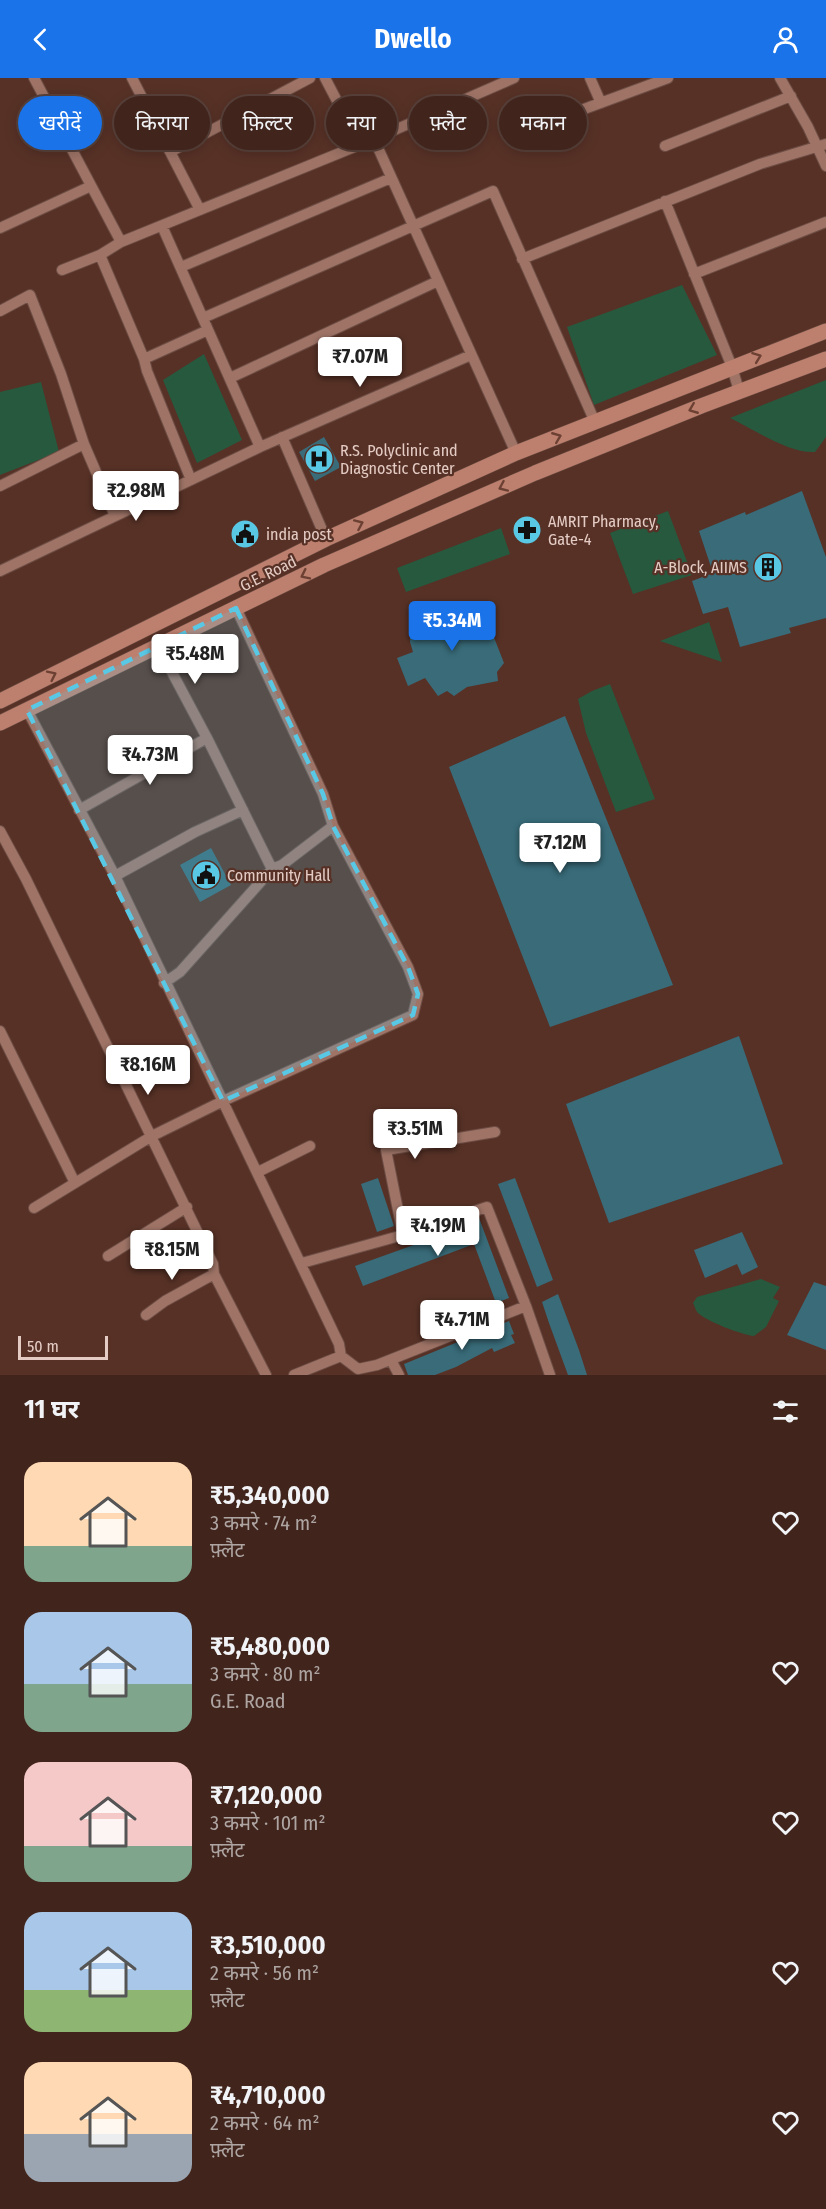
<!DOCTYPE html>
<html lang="hi">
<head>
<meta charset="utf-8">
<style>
	body { margin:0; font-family:"Fira Sans Condensed","Noto Sans Devanagari",sans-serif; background:#482d25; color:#f1f3f6; height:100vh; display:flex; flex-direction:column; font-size:22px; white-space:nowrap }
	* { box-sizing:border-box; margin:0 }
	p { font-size:20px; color:#aea5a3 }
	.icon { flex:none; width:33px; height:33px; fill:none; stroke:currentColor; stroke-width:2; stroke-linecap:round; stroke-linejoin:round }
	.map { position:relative; height:1297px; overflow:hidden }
	.side { display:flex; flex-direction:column; background:#41251c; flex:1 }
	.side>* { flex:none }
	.guide { position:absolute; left:18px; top:18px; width:790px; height:54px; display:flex; gap:12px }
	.scale { position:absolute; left:18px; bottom:15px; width:90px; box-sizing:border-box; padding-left:6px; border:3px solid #e4ccc5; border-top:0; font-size:16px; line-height:21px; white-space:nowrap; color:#e4ccc5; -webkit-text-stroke:4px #573126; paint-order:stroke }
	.price { position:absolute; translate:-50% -51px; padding:0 14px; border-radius:6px; background:#fff; color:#222; font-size:20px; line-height:39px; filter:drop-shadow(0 2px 3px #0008) }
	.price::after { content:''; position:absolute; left:50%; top:36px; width:18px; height:14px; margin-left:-9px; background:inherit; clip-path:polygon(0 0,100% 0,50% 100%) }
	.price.current { background:#1a73e8; color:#fff }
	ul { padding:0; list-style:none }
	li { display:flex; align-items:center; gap:18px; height:150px; padding:0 24px }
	li span { display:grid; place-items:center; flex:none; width:168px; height:120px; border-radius:18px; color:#555 }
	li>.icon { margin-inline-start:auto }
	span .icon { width:72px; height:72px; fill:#fffc; stroke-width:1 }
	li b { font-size:26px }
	h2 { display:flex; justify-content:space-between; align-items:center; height:72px; padding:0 24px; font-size:26px }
	.pill { padding:0 21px; border-radius:27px; background:#41251c; box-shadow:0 3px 15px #0003,0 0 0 2px #5a423b; font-size:21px; line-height:54px }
	.pill.current { background:#1a73e8; color:#fff }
	header { display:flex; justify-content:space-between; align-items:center; height:78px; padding:0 24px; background:#1a73e8; color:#fff; font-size:27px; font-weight:700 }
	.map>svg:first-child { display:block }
</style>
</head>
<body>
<header><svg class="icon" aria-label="back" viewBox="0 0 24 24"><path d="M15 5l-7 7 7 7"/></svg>Dwello<svg class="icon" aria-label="person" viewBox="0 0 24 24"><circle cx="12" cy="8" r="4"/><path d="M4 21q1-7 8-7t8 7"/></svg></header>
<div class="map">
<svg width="826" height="1297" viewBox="0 0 826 1297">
	<rect width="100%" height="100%" fill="#573126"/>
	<path fill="#27593e" d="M682 207 717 277 594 327 567 249Z
		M204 276 242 362 197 385 163 302Z
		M826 302V359L815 374C790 376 753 351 730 340Z
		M41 304 59 374 0 397V314Z
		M668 433 692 497 633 516 610 455Z
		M501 450 510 476 406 514 397 490Z
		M709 544 722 584 660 563Z
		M610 606 655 721 616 734 586 655 578 621 592 613Z
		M761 1201 780 1209 773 1220 779 1223 766 1249 754 1258C742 1257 706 1243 698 1235 695 1232 695 1228 693 1225L697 1219Z"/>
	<path fill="#396b79" d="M324 359 341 389 315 403 299 374Z
		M802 413 826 479V540L789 550 791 555 740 569 728 529 703 536 692 503 713 495 699 453 745 434 746 437Z
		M440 531 448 539 484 534 504 585 497 594 498 603 467 609 454 618 447 613 438 618 425 600 408 608 397 580 413 574 410 564 411 543 422 541 421 534Z
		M565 638 673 907 550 949 449 689Z
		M211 770 231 807 200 824 180 787Z
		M739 958 783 1086 609 1145 566 1026Z
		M378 1100 394 1148 377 1154 361 1106Z
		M515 1100 553 1202 537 1209 498 1106Z
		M479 1140 509 1220 496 1225 474 1166 363 1208 355 1188 450 1154 467 1146 466 1144Z
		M742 1154 758 1189 742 1197 737 1186 705 1200 694 1172Z
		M814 1204 826 1208V1272L787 1257Z
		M558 1216 579 1272 587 1297H568L549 1245 542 1224Z
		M509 1243 514 1256 511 1257 515 1265 494 1274 492 1270 456 1289 435 1297H408L404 1286Z"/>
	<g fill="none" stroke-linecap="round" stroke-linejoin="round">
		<g stroke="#6e4e45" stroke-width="12">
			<path id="street" d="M34 0 121 164
				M132 0 200 132
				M325 0 360 67
				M590 0 601 25
				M780 0 808 49 826 88
				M557 41 668 0
				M374 61 516 375
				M665 68 791 18
				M170 74 310 0
				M665 123 732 289 739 313
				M162 148 260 369
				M0 150 91 108
				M100 177 144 281 147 293 191 402
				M522 181 760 86 826 66
				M181 189 391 100
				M62 192 100 177 121 164 374 61 514 0
				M694 196 826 144
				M0 233 30 217 61 296 84 366 0 408
				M203 240 493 113 595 344
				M144 281 208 252
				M230 300 438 203
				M282 359 326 461
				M84 366 115 438
				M0 493 260 369 471 277
				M158 568 207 660 272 791
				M27 632 115 798 339 1266 341 1278 358 1291 377 1287 526 1228
				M79 732 207 660
				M0 753 26 801 213 1186 214 1196 266 1297
				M115 798 195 754 243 732
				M164 905 180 894 272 791 282 787 333 748
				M0 953 75 1105
				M258 1094 310 1068
				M34 1130 152 1058 223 1023 413 937 418 916 408 889 333 748 323 716 236 530
				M403 1157 386 1072 495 1054
				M108 1178 187 1129
				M302 1185 403 1157 487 1129 526 1228 550 1297
				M146 1237 165 1223 214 1196
				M391 1282 399 1297
				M294 1297 341 1278"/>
		</g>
		<g stroke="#6e4e45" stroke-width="16">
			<path id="primary" d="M0 623 326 461 516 375 826 253
				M0 645 324 487 535 395 701 328 826 281"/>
		</g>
		<use href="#street" stroke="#9f7467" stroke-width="10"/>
		<use href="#primary" stroke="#be806e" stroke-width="15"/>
	</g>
	<defs><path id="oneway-chevron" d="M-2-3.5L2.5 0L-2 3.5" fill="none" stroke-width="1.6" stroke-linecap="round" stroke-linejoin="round" transform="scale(1.5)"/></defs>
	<g stroke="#6c4134">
		<use href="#oneway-chevron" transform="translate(757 279) rotate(-21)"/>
		<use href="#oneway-chevron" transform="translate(693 331) rotate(158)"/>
		<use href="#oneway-chevron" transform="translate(557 359) rotate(-22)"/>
		<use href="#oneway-chevron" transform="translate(503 409) rotate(156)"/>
		<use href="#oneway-chevron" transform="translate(359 446) rotate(-24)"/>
		<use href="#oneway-chevron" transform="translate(305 497) rotate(154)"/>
		<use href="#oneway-chevron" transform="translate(52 597) rotate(-26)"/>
	</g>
	<path fill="#59c8e5" fill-opacity="0.2" stroke="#59c8e5" stroke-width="4.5" stroke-dasharray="12 8" stroke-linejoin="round" d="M236 530 323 716 333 748 408 889 418 916 413 937 223 1023 27 632Z"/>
	<defs>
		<g id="hospital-disc" transform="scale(1.5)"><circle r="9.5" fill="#59c8e5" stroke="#573126"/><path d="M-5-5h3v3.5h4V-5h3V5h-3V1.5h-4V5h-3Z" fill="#111"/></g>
		<g id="pharmacy-disc" transform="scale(1.5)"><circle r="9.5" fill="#59c8e5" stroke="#573126"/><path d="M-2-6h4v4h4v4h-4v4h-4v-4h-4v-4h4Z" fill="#111"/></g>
		<g id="civic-disc" transform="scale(1.5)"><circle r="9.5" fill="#59c8e5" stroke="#573126"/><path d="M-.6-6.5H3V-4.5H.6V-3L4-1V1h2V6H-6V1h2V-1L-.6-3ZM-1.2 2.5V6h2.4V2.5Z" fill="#111"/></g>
		<g id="building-disc" transform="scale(1.5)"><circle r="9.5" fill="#59c8e5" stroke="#573126"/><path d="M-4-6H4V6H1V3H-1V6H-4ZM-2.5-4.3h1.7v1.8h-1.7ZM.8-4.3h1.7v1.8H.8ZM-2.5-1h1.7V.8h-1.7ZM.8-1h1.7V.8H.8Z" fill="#111"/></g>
	</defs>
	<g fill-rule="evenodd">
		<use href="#hospital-disc" x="319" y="381"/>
		<use href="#pharmacy-disc" x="527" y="452"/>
		<use href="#civic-disc" x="245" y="456"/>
		<use href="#building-disc" x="768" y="489"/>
		<use href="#civic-disc" x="206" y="797"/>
	</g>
	<g text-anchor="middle" stroke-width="4.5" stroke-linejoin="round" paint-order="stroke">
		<g font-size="16" fill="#e4ccc5" stroke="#573126" text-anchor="start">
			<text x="340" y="378">R.S. Polyclinic and<tspan x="340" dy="18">Diagnostic Center</tspan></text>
			<text x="548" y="449">AMRIT Pharmacy,<tspan x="548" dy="18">Gate-4</tspan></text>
			<text x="266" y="462">india post</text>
			<text x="747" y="495" text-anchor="end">A-Block, AIIMS</text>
			<text x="227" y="803">Community Hall</text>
		</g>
		<g font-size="16" fill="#e4ccc5" stroke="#573126">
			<text transform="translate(268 495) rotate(-26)" y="6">G.E. Road</text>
		</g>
	</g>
</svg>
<div class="scale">50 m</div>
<b class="price" style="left:360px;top:310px">₹7.07M</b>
<b class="price" style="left:136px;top:444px">₹2.98M</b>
<b class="price current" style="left:452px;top:574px">₹5.34M</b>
<b class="price" style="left:195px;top:607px">₹5.48M</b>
<b class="price" style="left:150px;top:708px">₹4.73M</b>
<b class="price" style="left:560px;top:796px">₹7.12M</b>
<b class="price" style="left:148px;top:1018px">₹8.16M</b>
<b class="price" style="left:415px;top:1082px">₹3.51M</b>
<b class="price" style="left:438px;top:1179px">₹4.19M</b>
<b class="price" style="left:172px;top:1203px">₹8.15M</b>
<b class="price" style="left:462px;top:1273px">₹4.71M</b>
<div class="guide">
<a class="pill current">खरीदें</a>
<a class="pill">किराया</a>
<a class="pill">फ़िल्टर</a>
<a class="pill">नया</a>
<a class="pill">फ़्लैट</a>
<a class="pill">मकान</a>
</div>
</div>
<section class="side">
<h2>11 घर<svg class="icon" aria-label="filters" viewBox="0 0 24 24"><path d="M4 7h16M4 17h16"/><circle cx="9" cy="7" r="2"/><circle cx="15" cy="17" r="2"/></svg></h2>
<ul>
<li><span style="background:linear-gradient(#ffd9b3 70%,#7fa58c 0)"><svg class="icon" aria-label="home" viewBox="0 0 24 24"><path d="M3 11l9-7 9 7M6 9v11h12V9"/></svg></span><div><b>₹5,340,000</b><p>3 कमरे · 74 m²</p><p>फ़्लैट</p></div><svg class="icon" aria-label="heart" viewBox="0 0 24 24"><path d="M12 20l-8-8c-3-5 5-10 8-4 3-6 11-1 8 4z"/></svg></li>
<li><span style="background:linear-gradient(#a9c7e8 60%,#7fa58c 0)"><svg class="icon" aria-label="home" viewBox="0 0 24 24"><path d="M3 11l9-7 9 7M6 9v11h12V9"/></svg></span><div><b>₹5,480,000</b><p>3 कमरे · 80 m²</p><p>G.E. Road</p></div><svg class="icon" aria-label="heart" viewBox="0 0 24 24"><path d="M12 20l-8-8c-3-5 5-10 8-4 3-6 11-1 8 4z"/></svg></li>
<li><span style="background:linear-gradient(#f6c9c9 70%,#7fa58c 0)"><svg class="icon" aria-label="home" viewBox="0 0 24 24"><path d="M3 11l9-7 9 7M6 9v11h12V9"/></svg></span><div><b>₹7,120,000</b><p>3 कमरे · 101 m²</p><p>फ़्लैट</p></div><svg class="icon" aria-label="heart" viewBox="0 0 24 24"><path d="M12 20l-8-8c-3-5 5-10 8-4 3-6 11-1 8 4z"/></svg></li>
<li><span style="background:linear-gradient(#a9c7e8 65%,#8fb573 0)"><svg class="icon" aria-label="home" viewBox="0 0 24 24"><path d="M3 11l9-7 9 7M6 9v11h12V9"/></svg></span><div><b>₹3,510,000</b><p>2 कमरे · 56 m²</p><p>फ़्लैट</p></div><svg class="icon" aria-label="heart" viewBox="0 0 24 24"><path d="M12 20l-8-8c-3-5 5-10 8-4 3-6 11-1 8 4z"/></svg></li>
<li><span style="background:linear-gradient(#ffd9b3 60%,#9aa5b1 0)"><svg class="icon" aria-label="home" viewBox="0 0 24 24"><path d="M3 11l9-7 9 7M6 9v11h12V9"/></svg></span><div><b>₹4,710,000</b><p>2 कमरे · 64 m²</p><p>फ़्लैट</p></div><svg class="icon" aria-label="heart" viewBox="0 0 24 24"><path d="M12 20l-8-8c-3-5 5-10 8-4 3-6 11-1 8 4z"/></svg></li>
</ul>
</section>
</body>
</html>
